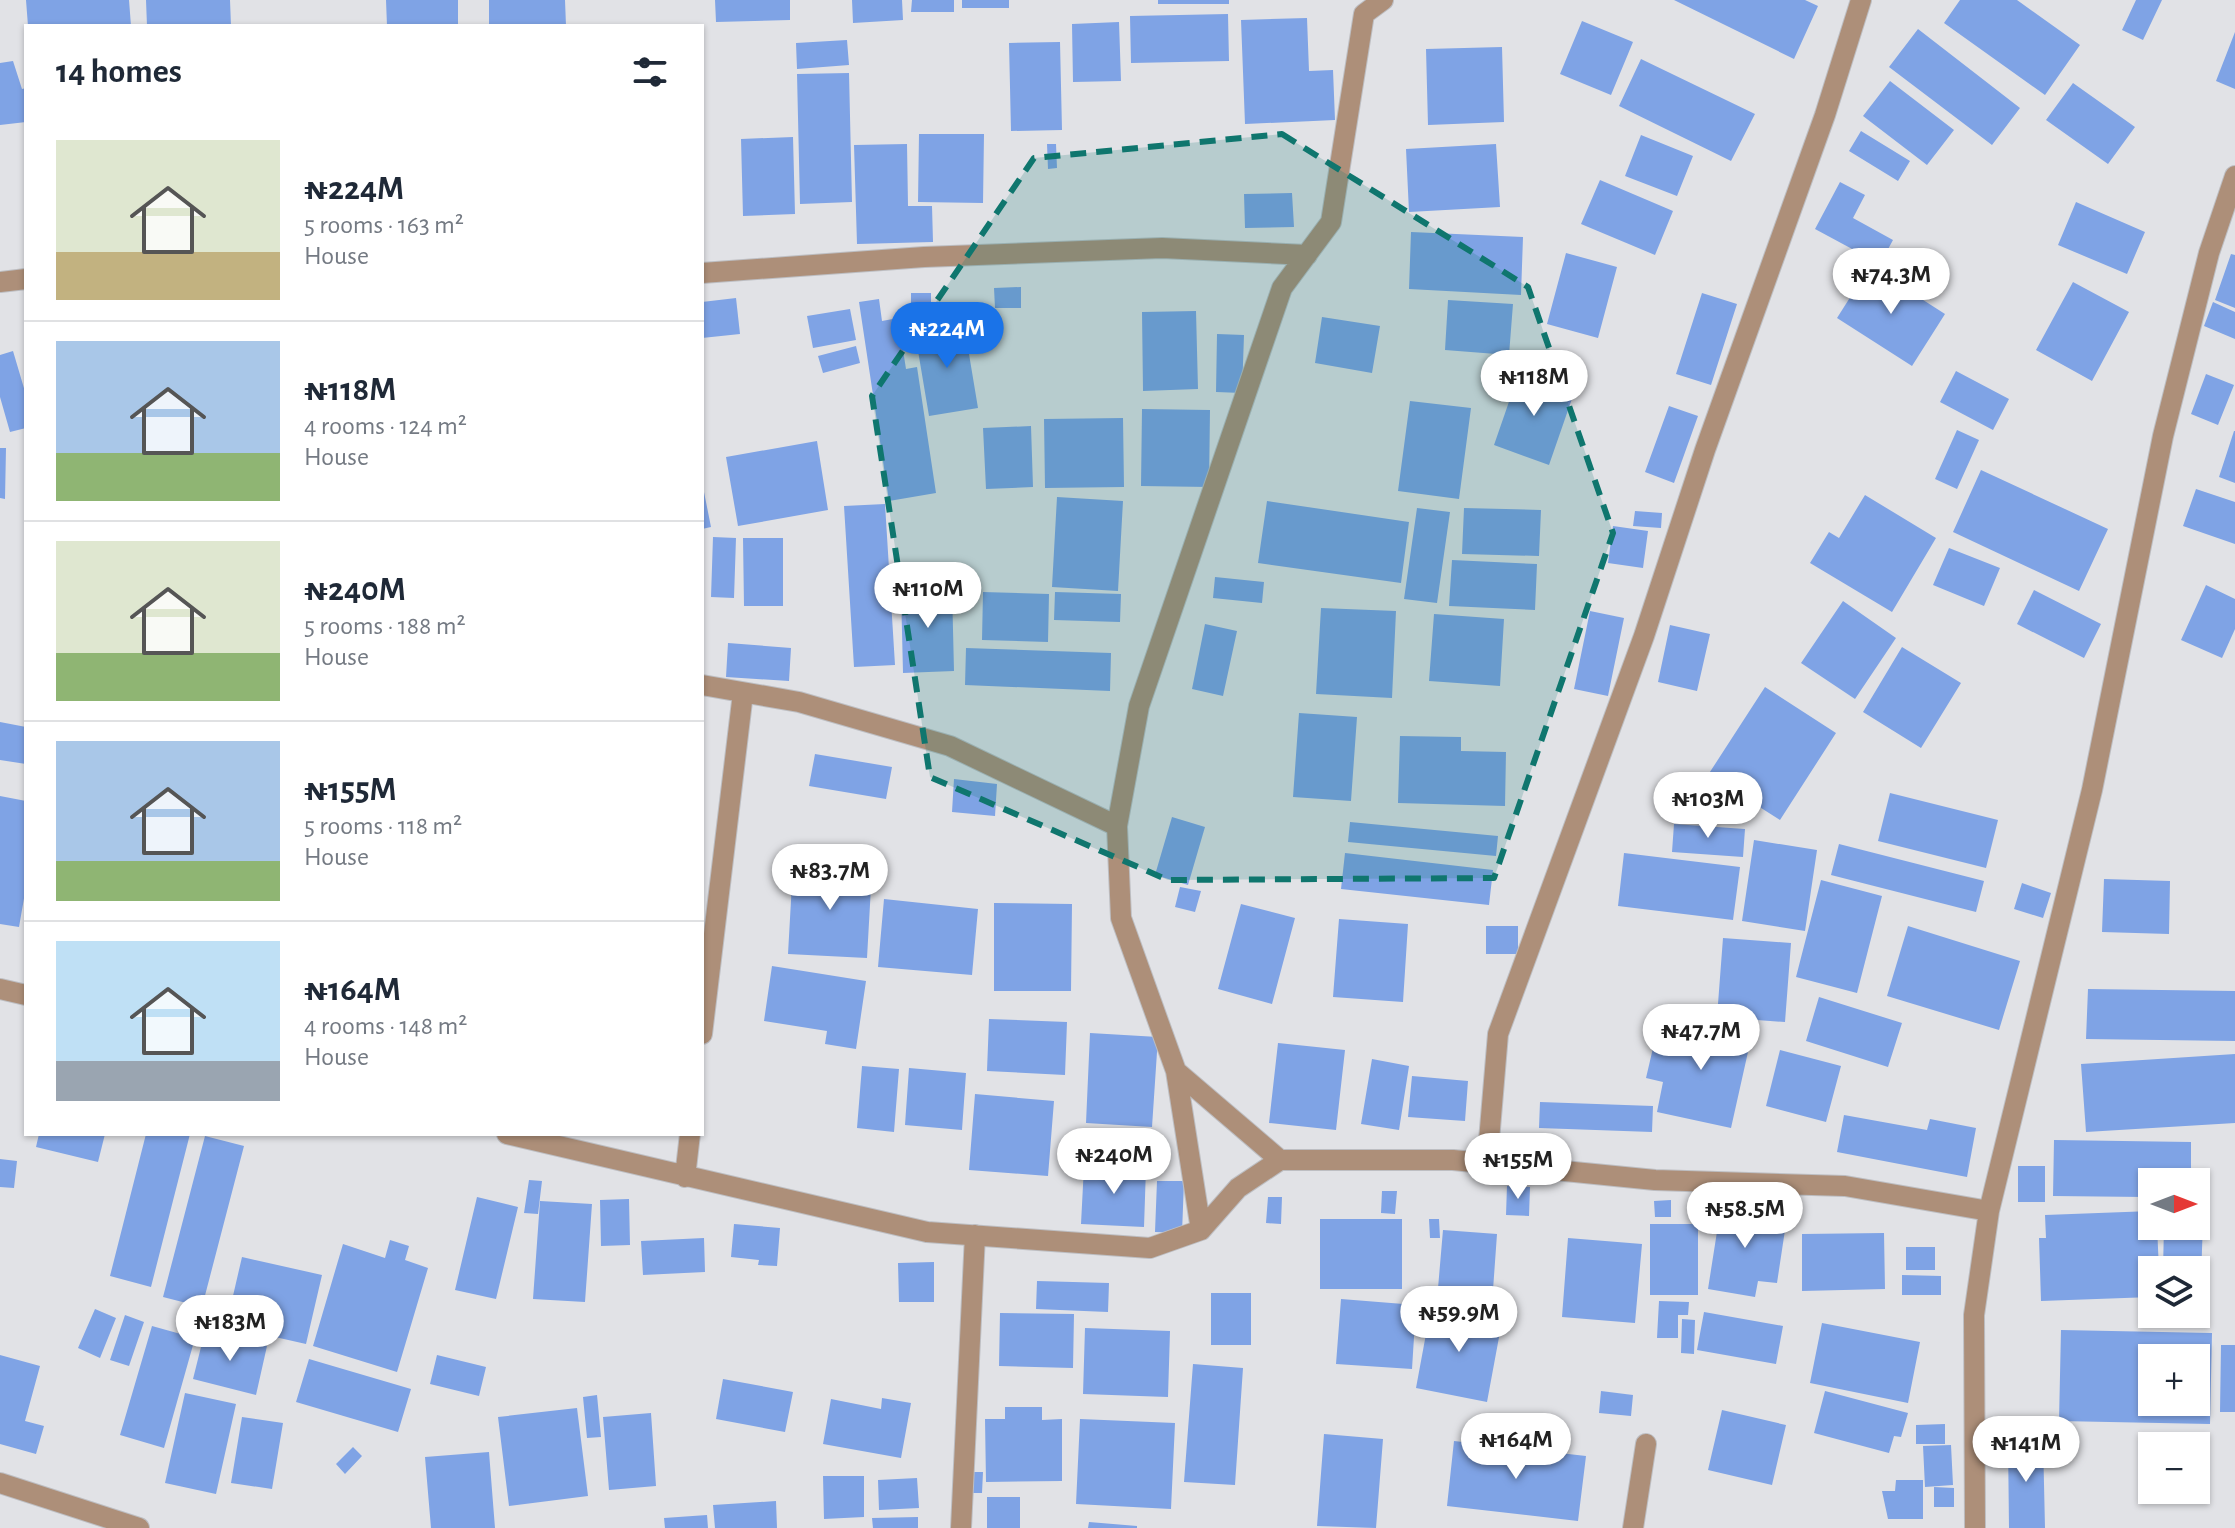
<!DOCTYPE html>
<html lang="en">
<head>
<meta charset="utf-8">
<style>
	body { margin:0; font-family:"Alegreya Sans",sans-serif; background:#f2f2f3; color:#1f2937; height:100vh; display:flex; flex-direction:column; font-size:30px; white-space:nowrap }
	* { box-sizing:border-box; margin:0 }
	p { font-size:26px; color:#747a83 }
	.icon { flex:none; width:44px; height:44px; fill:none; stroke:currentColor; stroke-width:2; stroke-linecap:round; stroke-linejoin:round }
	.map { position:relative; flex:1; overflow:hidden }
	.details { position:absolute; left:24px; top:24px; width:680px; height:1112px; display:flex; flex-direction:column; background:#fff; border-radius:0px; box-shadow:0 2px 6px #0004 }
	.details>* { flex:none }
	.needle { width:52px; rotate:90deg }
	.fabs { position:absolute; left:2138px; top:1168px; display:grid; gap:16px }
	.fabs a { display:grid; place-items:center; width:72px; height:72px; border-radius:0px; background:#fff; box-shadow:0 2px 6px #0004; font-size:40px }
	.price { position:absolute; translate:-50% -68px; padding:0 18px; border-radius:28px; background:#fff; color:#222; font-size:26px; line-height:52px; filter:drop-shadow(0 2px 4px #0008) }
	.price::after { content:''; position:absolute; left:50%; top:48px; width:24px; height:18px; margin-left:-12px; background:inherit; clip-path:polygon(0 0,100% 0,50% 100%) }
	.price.selected { background:#1a73e8; color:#fff }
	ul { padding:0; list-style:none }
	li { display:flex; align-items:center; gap:24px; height:200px; padding:0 32px }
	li+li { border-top:2px solid #e0e1e3 }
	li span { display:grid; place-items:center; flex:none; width:224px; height:160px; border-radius:0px; color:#555 }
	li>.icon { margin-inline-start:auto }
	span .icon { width:96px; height:96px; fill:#fffc; stroke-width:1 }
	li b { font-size:34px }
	h2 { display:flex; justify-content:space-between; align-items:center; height:96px; padding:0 32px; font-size:34px }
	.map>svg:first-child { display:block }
</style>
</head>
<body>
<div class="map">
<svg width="2235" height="1528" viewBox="0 0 2235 1528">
	<rect width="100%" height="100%" fill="#e1e2e6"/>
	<path fill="#7fa3e5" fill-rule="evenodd" d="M26 0H129L131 26H28Z
		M146 0H230L231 26H147Z
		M386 0H458V26H387Z
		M489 0H565L566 26H489Z
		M715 0H790V20L716 22Z
		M852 0H902L903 20 853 23Z
		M912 0H954V12H911Z
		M962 0H1009V8H962Z
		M1158 0H1229V4H1158Z
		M1674 0H1805L1818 6 1794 59Z
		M1960 0H2017L2080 45 2045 95 1944 23Z
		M2136 0H2162L2143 40 2122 30Z
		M1228 14 1229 61 1131 63 1130 16Z
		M1307 18 1309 71 1333 70 1335 120 1245 124 1241 20Z
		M1582 21 1633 42 1611 95 1560 74Z
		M1119 22 1121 81 1073 82 1072 24Z
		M1918 29 2020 108 1992 145 1889 67Z
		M2235 32V89L2216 81Z
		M847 40 849 65 797 69 796 43Z
		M1060 42 1062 130 1011 131 1009 43Z
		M1502 47 1504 122 1428 125 1426 49Z
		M1641 59 1755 114 1731 161 1619 106Z
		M13 61 22 89 26 88V122L0 125V63Z
		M849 73 852 202 800 204 797 74Z
		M1890 81 1954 130 1927 165 1863 116Z
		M2073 83 2135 127 2108 164 2046 120Z
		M1861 131 1910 161 1898 181 1849 151Z
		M919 134H984L983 203 918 202Z
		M1641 135 1693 156 1677 196 1625 176Z
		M793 137 795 214 743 216 741 139Z
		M907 144 908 206H932L933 242 857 244 854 145Z
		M1047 144H1056L1057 168 1048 169Z
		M1496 144 1500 207 1409 212 1406 149Z
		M1600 180 1673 211 1655 255 1581 224Z
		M1840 182 1865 195 1853 218 1893 240 1880 264 1815 229Z
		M1292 193 1294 227 1245 228 1244 194Z
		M2076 202 2145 232 2127 274 2058 245Z
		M1411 232 1523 237 1521 295 1409 289Z
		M1566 253 1617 267 1598 338 1547 324Z
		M2231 254 2235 255V308L2215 300Z
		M1870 266 1945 314 1912 366 1837 318Z
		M2073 282 2129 312 2092 381 2036 350Z
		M1021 287V308H995L994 288Z
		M911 293H931V320L911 321Z
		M1702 293 1737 304 1711 385 1676 374Z
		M736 298 740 334 702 338V302Z
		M879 299 882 321 898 318 906 369 917 367 936 493 889 501 859 302Z
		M1448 300 1513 304 1509 355 1445 350Z
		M2213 302 2235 312V339L2204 326Z
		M850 309 856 340 813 348 807 316Z
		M1196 311 1198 389 1143 391 1142 312Z
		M1322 317 1380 326 1372 373 1315 363Z
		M964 324 978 408 929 416 915 333Z
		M1217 334 1244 335 1242 393 1216 392Z
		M856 346 860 363 823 373 818 356Z
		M13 351 26 395V428L10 432 0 397V355Z
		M1520 370 1575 390 1549 465 1494 445Z
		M1956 371 2009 399 1993 430 1940 402Z
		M2206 374 2234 385 2218 425 2191 414Z
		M1410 401 1471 408 1459 499 1398 491Z
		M1669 406 1698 416 1674 483 1645 472Z
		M1142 409 1210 410 1209 487 1141 486Z
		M1123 418 1124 487 1045 488 1044 419Z
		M1031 426 1033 487 986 489 983 428Z
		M1957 430 1979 440 1957 489 1935 479Z
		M2234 431H2235V483L2219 477Z
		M817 441 828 510 738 526 726 457Z
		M0 448H6L5 499 0 498Z
		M1981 470 2108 529 2079 591 1953 532Z
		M703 487 711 527 702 529V488Z
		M2196 489 2235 502V544L2183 526Z
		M1865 495 1936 538 1892 612 1810 563 1829 532 1839 538Z
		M1057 497 1123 501 1118 591 1052 587Z
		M1267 501 1409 522 1401 583 1258 563Z
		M885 504 895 665 854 667 844 506Z
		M1417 508 1450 512 1437 603 1404 599Z
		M1464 508 1541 510 1539 556 1462 554Z
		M1635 511 1662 513 1661 528 1633 526Z
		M1613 526 1648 531 1643 568 1608 563Z
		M713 537 736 538 734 598 711 597Z
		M743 538H783V606H744Z
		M1949 548 2000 568 1984 606 1933 585Z
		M1452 560 1537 564 1535 610 1449 606Z
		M1215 577 1264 582 1262 603 1213 598Z
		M2206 585 2235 599V629L2222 658 2181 640Z
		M952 588 954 671 903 673 901 590Z
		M2034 590 2101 624 2084 658 2017 624Z
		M983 592 1049 594 1048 642 982 640Z
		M1055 592 1121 594 1120 622 1054 620Z
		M1843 601 1896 638 1855 699 1801 663Z
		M1321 608 1396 611 1392 698 1316 694Z
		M1590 611 1624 618 1608 696 1574 689Z
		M1434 614 1504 619 1500 686 1429 681Z
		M1205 624 1237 631 1223 696 1192 689Z
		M1670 625 1710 634 1697 691 1658 682Z
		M728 643 791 648 789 681 726 677Z
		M1902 647 1961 683 1921 748 1863 712Z
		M966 648 1111 653 1110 691 965 685Z
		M1765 687 1836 733 1780 820 1758 806 1751 817 1728 802 1734 792 1708 775Z
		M1299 713 1357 717 1351 801 1293 797Z
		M0 722 26 727V764L0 760Z
		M1400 736 1461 737V751L1506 752 1505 806 1398 803Z
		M815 754 892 767 886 799 809 786Z
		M954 779 997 784 995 816 952 812Z
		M1890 793 1998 820 1986 868 1878 841Z
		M0 796 26 801V887L19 927 0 924Z
		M1172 817 1205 827 1188 885 1155 875Z
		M1350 822 1498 836 1496 856 1348 842Z
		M1674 824 1745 829 1743 857 1672 852Z
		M1754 840 1817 850 1805 931 1742 921Z
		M1839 844 1984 881 1976 912 1831 875Z
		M1345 853 1493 870 1489 905 1341 889Z
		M1624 853 1740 867 1733 920 1618 906Z
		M793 865 872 869 867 958 788 954Z
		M2104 879 2170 881 2169 934 2102 932Z
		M1821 880 1882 896 1857 993 1796 977Z
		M2022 883 2051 893 2043 918 2014 909Z
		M1180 887 1201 891 1195 912 1175 907Z
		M884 899 978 909 972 975 878 967Z
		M994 903 1072 904 1071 991H994Z
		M1241 904 1295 918 1272 1004 1218 989Z
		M1339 919 1408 924 1403 1002 1333 997Z
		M1486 926H1518V954H1486Z
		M1908 926 2020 961 1999 1030 1887 996Z
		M1723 938 1791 943 1785 1022 1717 1017Z
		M772 966 866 981 856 1049 825 1044 827 1031 764 1021Z
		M2088 989 2235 991V1041L2086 1039Z
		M1819 997 1902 1023 1888 1067 1806 1041Z
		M1676 1018 1752 1034 1731 1128 1657 1112 1663 1082 1646 1078 1653 1048 1669 1051Z
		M989 1019 1067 1022 1065 1075 987 1071Z
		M1090 1033 1158 1037 1152 1127 1086 1123Z
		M1278 1043 1345 1050 1336 1130 1269 1123Z
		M1780 1050 1841 1066 1826 1122 1766 1106Z
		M2235 1054V1123L2086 1132 2081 1064Z
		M1372 1059 1409 1066 1399 1130 1361 1124Z
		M862 1066 899 1069 894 1132 857 1128Z
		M909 1068 966 1073 962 1130 905 1125Z
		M1412 1076 1468 1081 1465 1121 1408 1117Z
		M975 1094 1054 1101 1048 1176 969 1170Z
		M1540 1102 1653 1106 1652 1132 1539 1128Z
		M1844 1115 1927 1130 1930 1119 1976 1128 1967 1177 1837 1152Z
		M39 1134H105L98 1162 36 1147Z
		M146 1134H190L151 1287 110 1276Z
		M205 1136 244 1146 202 1307 163 1297Z
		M2054 1140 2191 1142V1182H2152V1191H2145V1197L2053 1196Z
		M0 1159 17 1161 14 1188 0 1187Z
		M1084 1166 1146 1168 1144 1227 1081 1224Z
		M2018 1166H2045V1202H2018Z
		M529 1180 542 1181 538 1214 524 1213Z
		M1157 1181H1184L1182 1233 1155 1232Z
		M1507 1186 1530 1187 1529 1216 1506 1215Z
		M1382 1191H1397L1395 1214 1381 1213Z
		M1734 1192 1760 1197 1755 1226 1785 1230 1777 1283 1758 1281 1755 1297 1708 1289 1719 1219 1729 1220Z
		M477 1197 518 1207 496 1299 455 1290Z
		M1268 1197H1282L1281 1224 1266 1223Z
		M629 1199 630 1245 601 1246 600 1200Z
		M1671 1200V1217H1655L1654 1201Z
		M540 1201 592 1204 585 1302 533 1299Z
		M2152 1211V1226H2157L2159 1270H2152V1297L2041 1301 2039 1238H2046L2045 1215Z
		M1320 1219H1402V1289H1320Z
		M1429 1219H1439L1440 1238H1430Z
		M2196 1221H2203L2200 1307H2196V1270H2163L2164 1226H2196Z
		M734 1224 780 1228 777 1266 758 1265 759 1260 731 1257Z
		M1650 1224H1698V1295H1650Z
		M1443 1230 1497 1234 1492 1304 1437 1300Z
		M1884 1233 1885 1289 1802 1291V1234Z
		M704 1238 705 1272 643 1275 641 1241Z
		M1568 1238 1642 1244 1635 1323 1562 1317Z
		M390 1240 409 1246 405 1260 428 1268 397 1372 313 1346 343 1244 385 1258Z
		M1906 1247H1935V1270H1906Z
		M242 1257 322 1275 306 1344 226 1326Z
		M934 1262V1302H899L898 1263Z
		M1902 1275 1941 1276V1295H1902Z
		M1037 1281 1109 1283 1108 1312 1036 1309Z
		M1211 1293H1251V1345H1211Z
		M1341 1299 1416 1305 1412 1369 1336 1364Z
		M1659 1301 1689 1302 1688 1315H1678V1338H1657Z
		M1431 1307 1502 1321 1487 1402 1416 1388Z
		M95 1309 116 1318 100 1358 78 1348Z
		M1704 1312 1783 1326 1776 1364 1697 1350Z
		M1000 1313 1074 1314 1073 1368 999 1366Z
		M125 1315 144 1322 129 1366 110 1360Z
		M1682 1319 1695 1320 1694 1354 1681 1353Z
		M1822 1323 1920 1342 1908 1403 1810 1383Z
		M152 1326 195 1338 164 1448 120 1435Z
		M1085 1328 1170 1331 1168 1397 1083 1394Z
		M2061 1330 2212 1333 2210 1424 2059 1421ZM2152 1358H2196V1402H2152Z
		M205 1331 267 1346 256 1395 193 1379Z
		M2221 1345H2235V1412H2220Z
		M0 1355 40 1366 25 1421 44 1426 36 1454 0 1444Z
		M437 1355 486 1367 479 1396 430 1384Z
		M309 1359 411 1389 398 1432 296 1402Z
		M1193 1364 1243 1368 1235 1485 1184 1482Z
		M723 1379 793 1392 785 1432 716 1419Z
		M1601 1391 1633 1395 1631 1416 1599 1413Z
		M1825 1391 1908 1413 1901 1437 1894 1436 1889 1453 1814 1433Z
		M185 1393 236 1404 216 1494 165 1483Z
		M597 1395 601 1437 587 1438 583 1397Z
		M882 1398 911 1403 901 1458 823 1444 831 1399 881 1409Z
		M1005 1407H1042V1420L1062 1419V1481L986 1482 985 1419H1005Z
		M577 1408 588 1496 509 1506 498 1417Z
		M1722 1410 1786 1425 1772 1485 1708 1470Z
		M651 1413 656 1486 609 1490 603 1417Z
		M242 1417 283 1423 272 1489 231 1483Z
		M1080 1419 1175 1423 1171 1509 1076 1504Z
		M1945 1424V1444H1916V1425Z
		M1324 1434 1383 1439 1376 1528 1317 1526Z
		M2008 1440H2043L2045 1528H2009Z
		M1454 1441 1586 1456 1578 1521 1447 1506Z
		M1951 1445 1953 1485 1925 1487 1923 1446Z
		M353 1447 362 1456 345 1474 336 1464Z
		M489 1452 495 1528H431L425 1457Z
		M964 1472H983L982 1493H963Z
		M823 1476H864V1517L824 1519Z
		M917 1478 919 1508 879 1510 878 1480Z
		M1896 1480H1923V1519H1888L1882 1491H1895Z
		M1934 1487 1954 1488V1507H1934Z
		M987 1497H1020V1528H987Z
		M776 1501 777 1528H715L713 1505Z
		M707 1515 708 1528H665L664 1518Z
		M918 1517V1528H873L872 1518Z
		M1089 1522 1137 1526V1528H1088Z"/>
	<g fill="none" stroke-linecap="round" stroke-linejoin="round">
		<g stroke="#bdbec2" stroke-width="22">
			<path id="minor" d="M702 273 924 257 1162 248 1307 255
				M0 282 26 279
				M702 685 799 702 950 746 1117 826
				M0 989 26 995
				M702 1034 743 693
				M1176 1071 1280 1160
				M507 1134 927 1232 1150 1248 1201 1230 1238 1188 1280 1160H1453L1655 1180 1845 1186 1989 1211
				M1487 1164 1498 1034 1644 636 1705 450 1825 115 1861 0
				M685 1177 690 1134
				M1201 1230 1176 1071 1121 918 1117 826 1139 706 1282 288 1331 222 1364 14 1383 0
				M0 1483 139 1528
				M961 1528 975 1235
				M1633 1528 1646 1444
				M1975 1528 1974 1315 1989 1211 2092 790 2163 436 2209 253 2235 176"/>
		</g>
		<use href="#minor" stroke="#ad8f79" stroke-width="20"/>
	</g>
	<path fill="#0f766e" fill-opacity="0.2" stroke="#0f766e" stroke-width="6" stroke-dasharray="16 10" stroke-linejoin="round" d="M1282 134 1528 287 1613 533 1494 878 1168 880 930 777 872 396 1034 158Z"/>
</svg>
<div class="fabs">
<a><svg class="needle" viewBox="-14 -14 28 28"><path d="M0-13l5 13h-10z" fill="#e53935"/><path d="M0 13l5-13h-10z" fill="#747a83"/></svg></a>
<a><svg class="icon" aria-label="layers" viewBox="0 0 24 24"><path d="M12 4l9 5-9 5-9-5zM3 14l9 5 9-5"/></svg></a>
<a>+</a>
<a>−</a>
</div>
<b class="price" style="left:1891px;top:316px">₦74.3M</b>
<b class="price selected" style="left:947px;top:370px">₦224M</b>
<b class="price" style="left:1534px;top:418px">₦118M</b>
<b class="price" style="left:928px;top:630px">₦110M</b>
<b class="price" style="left:1708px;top:840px">₦103M</b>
<b class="price" style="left:830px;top:912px">₦83.7M</b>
<b class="price" style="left:1701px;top:1072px">₦47.7M</b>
<b class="price" style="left:1114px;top:1196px">₦240M</b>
<b class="price" style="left:1518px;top:1201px">₦155M</b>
<b class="price" style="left:1745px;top:1250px">₦58.5M</b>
<b class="price" style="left:1459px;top:1354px">₦59.9M</b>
<b class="price" style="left:230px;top:1363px">₦183M</b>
<b class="price" style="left:1516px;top:1481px">₦164M</b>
<b class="price" style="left:2026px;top:1484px">₦141M</b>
<section class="details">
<h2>14 homes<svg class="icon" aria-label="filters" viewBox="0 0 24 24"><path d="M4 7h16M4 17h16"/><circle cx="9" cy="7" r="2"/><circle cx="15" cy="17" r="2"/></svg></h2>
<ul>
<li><span style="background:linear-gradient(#dfe7d0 70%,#c2b280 0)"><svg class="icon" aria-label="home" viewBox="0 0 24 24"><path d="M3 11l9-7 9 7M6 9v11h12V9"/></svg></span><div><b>₦224M</b><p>5 rooms · 163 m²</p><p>House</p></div></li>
<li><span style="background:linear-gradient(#a9c7e8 70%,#8fb573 0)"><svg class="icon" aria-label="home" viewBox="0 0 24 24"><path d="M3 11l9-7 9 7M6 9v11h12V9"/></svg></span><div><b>₦118M</b><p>4 rooms · 124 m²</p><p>House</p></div></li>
<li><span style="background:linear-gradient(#dfe7d0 70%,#8fb573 0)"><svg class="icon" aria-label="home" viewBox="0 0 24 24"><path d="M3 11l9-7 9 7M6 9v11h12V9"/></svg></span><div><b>₦240M</b><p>5 rooms · 188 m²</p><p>House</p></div></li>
<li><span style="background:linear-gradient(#a9c7e8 75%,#8fb573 0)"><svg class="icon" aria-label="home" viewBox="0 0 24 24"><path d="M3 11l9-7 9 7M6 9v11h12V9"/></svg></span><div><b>₦155M</b><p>5 rooms · 118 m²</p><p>House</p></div></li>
<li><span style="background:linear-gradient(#bfe0f5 75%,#9aa5b1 0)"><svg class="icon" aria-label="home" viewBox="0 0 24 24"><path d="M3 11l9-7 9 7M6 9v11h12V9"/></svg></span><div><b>₦164M</b><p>4 rooms · 148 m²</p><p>House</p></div></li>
</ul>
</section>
</div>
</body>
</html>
